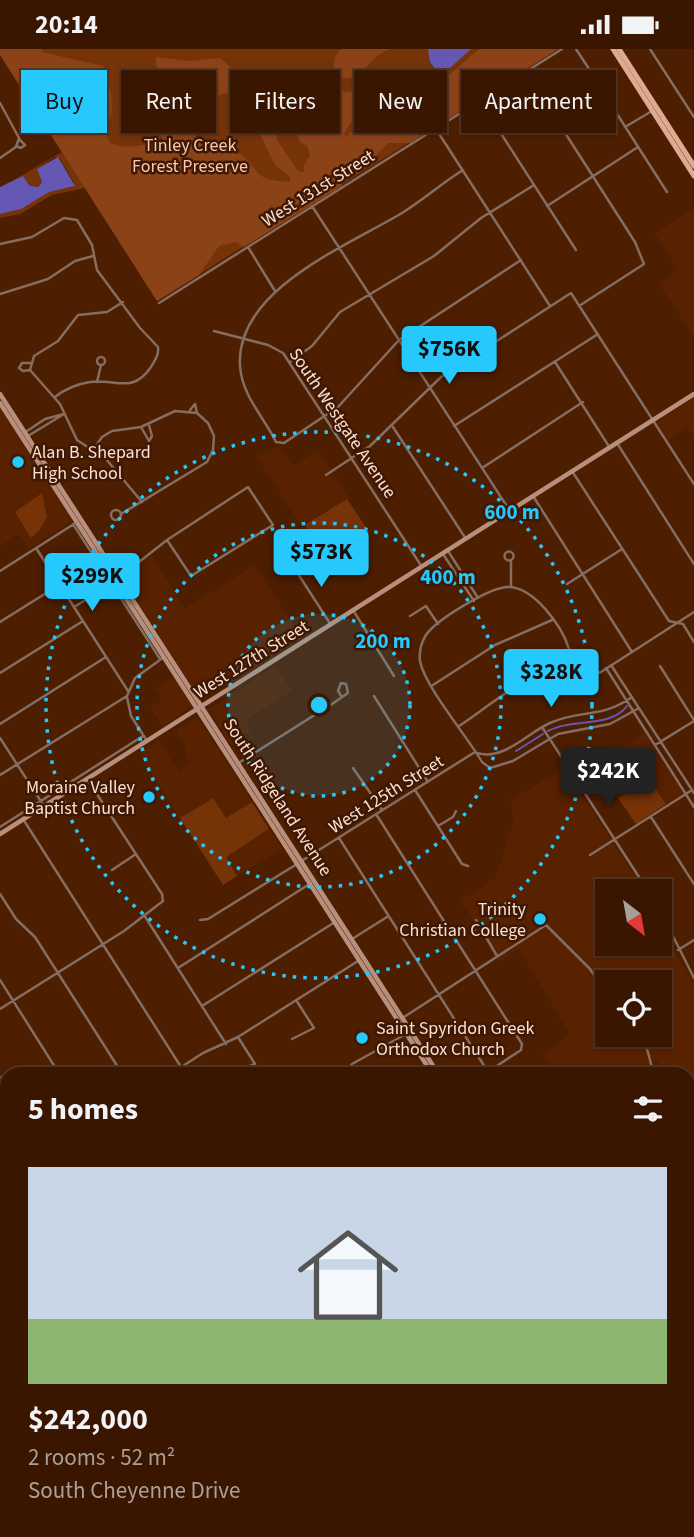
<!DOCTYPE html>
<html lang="en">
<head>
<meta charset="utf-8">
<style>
	body { margin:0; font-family:"Source Sans 3",sans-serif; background:#411f0b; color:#f1f3f6; height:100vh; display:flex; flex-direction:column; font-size:26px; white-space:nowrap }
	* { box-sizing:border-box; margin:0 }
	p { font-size:23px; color:#ab9f99 }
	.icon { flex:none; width:38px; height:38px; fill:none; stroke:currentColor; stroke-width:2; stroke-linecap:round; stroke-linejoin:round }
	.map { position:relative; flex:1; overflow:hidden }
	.drawer { position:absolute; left:0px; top:1018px; width:695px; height:471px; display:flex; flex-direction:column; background:#3a1601; border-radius:21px 21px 0 0; box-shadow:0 2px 5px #0004,0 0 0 2px #543523 }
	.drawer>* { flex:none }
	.hud { position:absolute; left:21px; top:21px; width:653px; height:63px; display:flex; gap:14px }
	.needle { width:46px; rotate:149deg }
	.controls { position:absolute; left:595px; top:830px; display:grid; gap:14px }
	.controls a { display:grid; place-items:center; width:77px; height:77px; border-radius:0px; background:#3a1601; box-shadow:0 2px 5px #0004,0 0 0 2px #543523; font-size:35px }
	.price { position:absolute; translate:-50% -60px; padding:0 16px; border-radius:7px; background:#25c9fe; color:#111; font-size:23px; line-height:46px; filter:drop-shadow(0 2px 4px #0008) }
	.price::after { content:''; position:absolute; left:50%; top:42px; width:21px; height:16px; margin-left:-10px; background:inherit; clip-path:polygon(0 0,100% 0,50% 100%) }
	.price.selected { background:#222; color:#fff }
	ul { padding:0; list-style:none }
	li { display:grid; align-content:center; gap:14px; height:371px; padding:0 28px }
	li+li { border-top:2px solid #543523 }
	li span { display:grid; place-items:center; height:217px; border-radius:0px; color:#555 }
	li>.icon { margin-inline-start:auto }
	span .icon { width:126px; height:126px; fill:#fffc; stroke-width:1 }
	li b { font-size:30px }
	h2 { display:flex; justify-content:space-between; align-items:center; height:84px; padding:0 28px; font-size:30px }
	.tag { padding:0 24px; border-radius:0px; background:#3a1601; box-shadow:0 2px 5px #0004,0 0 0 2px #543523; font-size:24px; line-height:63px }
	.tag.selected { background:#25c9fe; color:#111 }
	.status { display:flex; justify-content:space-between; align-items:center; height:49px; padding:0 35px; background:#3a1601; direction:ltr }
	.status svg { height:19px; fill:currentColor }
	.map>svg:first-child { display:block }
</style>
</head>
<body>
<div class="status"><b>20:14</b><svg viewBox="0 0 49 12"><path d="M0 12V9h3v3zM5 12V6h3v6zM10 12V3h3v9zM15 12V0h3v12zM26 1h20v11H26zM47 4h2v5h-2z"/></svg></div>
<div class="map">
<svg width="694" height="1488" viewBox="0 0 694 1488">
	<rect width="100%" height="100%" fill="#4e1e01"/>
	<path fill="#582100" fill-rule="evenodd" d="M694 159V289L659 234 678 222 655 184Z
		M694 349V388L687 379 668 391 656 373Z
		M0 357 73 471 29 500 19 485 0 497Z
		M280 398 293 417 318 401 349 449 302 478 256 407Z
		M152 507 185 559 255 516 301 587 201 652 122 529Z
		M276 617 292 642 246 671 251 682 230 696 210 660Z
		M174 627 191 656 163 678 150 659 162 651 155 639Z
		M198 668 252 753 226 770 212 749 180 769 139 704 159 691 179 722 189 714 185 707V697L175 681Z
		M645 684 683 744 666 755 654 737 647 741 642 734 618 749 589 703 624 697Z
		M565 719 644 842H607V894H660V867L678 909 694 933V1089L688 1090V1026L660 1025 658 1012 649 1013 652 1025H556L543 1006 570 985 519 900 499 913 461 852 495 829 513 773 511 751ZM607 933H660V985H607Z
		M269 780 282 800 237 827 225 808Z
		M0 1412 7 1413 10 1488H0Z
		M694 1447V1488H651L637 1483 688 1482V1451Z
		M291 1482H426L424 1488H295Z"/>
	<path fill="#763308" d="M0 0H558L157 252 85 139 52 146 20 165 0 169V165C16 162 23 157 35 149 46 142 60 140 73 138L74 134 60 110 55 108 37 120 42 133 37 138 30 137 23 127 0 139 62 103 0 6Z
		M42 444 47 468 39 482 31 489 15 463Z
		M347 450 370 484 327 513 305 476Z
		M642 734 647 741 654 737 666 755 636 775 618 749Z
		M213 749 226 769 252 753 269 780 226 808 237 827 223 836 180 769Z
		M694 1188V1327H688V1190Z"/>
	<path fill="#8c4217" d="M0 0H43L42 3 103 17C108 28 112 45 112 57 113 75 99 73 110 94 131 102 138 94 159 95L163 90 159 84 160 77 186 70C193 76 192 87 199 92 208 99 225 97 236 103 263 117 246 131 290 133V128L275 116 251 67 234 60 232 48 227 44C216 45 202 55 201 68L184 60 183 44 176 45C166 34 154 24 156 8L189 12 220 9 238 25 237 31 252 46 260 65 271 71 276 69 281 76 276 83 277 91 298 122 304 123V116L310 106 307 97 300 93 297 84 306 69 303 53H312L321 45 330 48 338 39 345 43 358 42 361 51 358 61 344 85 347 87 368 68 387 62 390 51 397 55 430 44 436 34 441 33 479 0H558L410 94H388L365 118 340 126 342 137 244 198 236 193 219 197 199 226 157 252 0 6Z
		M341 0H389C378 6 364 15 363 28L337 30 333 25 335 8Z
		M124 1482H224L228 1488H129Z"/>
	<path fill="#6558b5" d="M428 0H471L451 18 438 23 430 13Z
		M58 108 75 137 49 143 21 160 0 165V138L23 127 30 137 38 138 42 133 37 120Z"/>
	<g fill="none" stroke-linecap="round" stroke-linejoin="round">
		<path stroke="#6558b5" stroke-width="2" d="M548 682C573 669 611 679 627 657
			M516 702 543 685
			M0 1410H7
			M503 1482 506 1488
			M518 1482 522 1488
			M543 1482 558 1488
			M627 1482 644 1488"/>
		<path stroke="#866d61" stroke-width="2.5" d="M576 0 593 26
			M650 0 694 68
			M526 23 635 193 644 215 579 257
			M480 52 576 201
			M0 54 19 89 16 98 0 109
			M610 54 667 143
			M625 78 652 62
			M436 80 550 257
			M16 97 21 99 25 96 19 90
			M463 121C442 134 423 151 402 164 347 197 235 241 240 317 242 347 264 368 276 393L284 394 338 358 399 291 521 211
			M312 157 510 462
			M547 157 638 98
			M0 195 32 188 64 169 77 171 92 196 97 221 140 279 158 298C159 306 155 311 151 318 132 346 115 329 90 333 77 335 65 340 55 348
			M248 198 275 242
			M0 245 48 230 75 212 93 207
			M123 253 107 263 78 266 58 292 34 307 30 321 60 355 77 391 106 410 142 453
			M159 254 562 0
			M214 282 268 296 283 304 422 518
			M97 312a4 4 0 1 1 8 0a4 4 0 1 1-8 0Z
			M290 313 312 297 340 263 434 207 481 169 534 136
			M555 313 610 399
			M30 314H22L19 319 23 322 30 321
			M97 333 101 316
			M190 361 195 355 197 364
			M454 377 598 285
			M141 378 149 392 152 387 149 376
			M393 378 466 490
			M24 384 45 370 64 365
			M28 387 64 365
			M617 394 694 515
			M93 401 102 388 112 382 141 378 175 362 197 364 208 374 214 387 213 401 207 413 121 465
			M482 419 583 353
			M572 422 669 572 683 575 694 593
			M326 426 370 397 441 328 571 244 694 435
			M533 447 632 603
			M111 466a5 5 0 1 1 10 0a5 5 0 1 1-10 0Z
			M73 475 160 610
			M36 499 128 642
			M448 502 478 549
			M504.5 507a4.5 4.5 0 1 1 9 0a4.5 4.5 0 1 1-9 0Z
			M443 505 474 552
			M511 511V538
			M288 512H293V517H288Z
			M293 517 331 576
			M0 522 74 475
			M120 527V523L141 511
			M120 528 167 491 248 438 273 476 191 527 167 491
			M567 535 622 500
			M74 558 110 536
			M353 561 394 627
			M410 567 426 557 438 575
			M0 573 59 536
			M611 616 694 744
			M660 617 694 671
			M606 619 694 758
			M0 624 83 572
			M571 627C570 618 571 608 569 600 562 577 534 538 508 538 490 538 436 571 426 586 421 594 419 603 420 612 425 638 467 687 482 713L490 719 513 712 558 685 610 675 639 659
			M433 636 495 596 552 571
			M374 647 428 733
			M127 648 131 667 147 692
			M0 675 106 608
			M459 677C484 661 512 635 540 628 561 623 581 631 601 623L694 563
			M542 678 648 842
			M0 689 44 757
			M655 696 694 672
			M477 704C504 712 527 684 550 674 581 660 601 670 632 648
			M237 715 332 655 348 644 346 635 341 634 338 642 342 648
			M353 719 382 761
			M0 726 127 647 135 629 164 608
			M415 741 462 815 468 817
			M376 765 522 995 521 1001 483 1026
			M651 768 694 835
			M23 770 181 1018
			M438 777 453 768 456 762
			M0 778 143 687
			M339 789 490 1026
			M590 806 692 741
			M303 811 475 703
			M112 821 136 805
			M0 845 16 870 35 888 123 1026
			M660 861 694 929
			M144 866 226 995
			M200 871 208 870 297 815
			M476 871 497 907
			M352 890 387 868
			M678 901 694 891
			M178 919 311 834
			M0 931 60 1026
			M202 957 335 873
			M0 960 124 882 163 852 162 845 87 730
			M404 968 546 876 590 920 607 946
			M643 985 654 1026
			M238 988 255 1015 242 1020
			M292 990 314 979 296 951
			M169 1026 203 1004 238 988 358 912
			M354 1026 349 1019 352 1015 406 985
			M0 1028 7 1039
			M0 1108 7 1103
			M688 1359 694 1356
			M688 1405 694 1415
			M0 1418H7
			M288 1482 292 1488"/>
		<path stroke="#b78f7c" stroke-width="4.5" d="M0 345 439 1026
			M0 354 433 1026
			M0 785 694 345
			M688 1413 694 1423
			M688 1423 694 1432"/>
		<path stroke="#deaa91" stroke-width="5" d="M613 0 694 127
			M619 0 694 117
			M688 1093 694 1092
			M0 1168 7 1167"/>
		<path stroke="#f8c6ae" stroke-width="7" d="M0 1393H7
			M0 1401H7
			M572 1482 587 1488
			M599 1482 614 1488"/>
		<path stroke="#caa591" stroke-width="2" stroke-dasharray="14 7" stroke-linecap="butt" d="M325 1482 337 1488
			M268 1488 280 1482"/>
	</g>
	<circle cx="319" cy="656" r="91" fill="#25c9fe" fill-opacity=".12"/>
	<g fill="none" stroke="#25c9fe" stroke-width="3.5" stroke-dasharray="3.5 7">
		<circle cx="319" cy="656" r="91"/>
		<circle cx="319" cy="656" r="182"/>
		<circle cx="319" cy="656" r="273"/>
	</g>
	<g fill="#25c9fe" stroke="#3d1804" stroke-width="2.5">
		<circle cx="18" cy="413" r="7"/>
		<circle cx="149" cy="748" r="7"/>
		<circle cx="540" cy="870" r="7"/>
		<circle cx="362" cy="989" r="7"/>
	</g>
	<g text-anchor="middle" stroke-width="5" stroke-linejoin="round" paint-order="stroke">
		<g font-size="18" fill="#fdc8af" stroke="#3d1804">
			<text x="190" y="102">Tinley Creek<tspan x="190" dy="21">Forest Preserve</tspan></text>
		</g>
		<g font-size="18" fill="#ffdfcf" stroke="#3d1804">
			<text transform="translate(318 139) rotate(-32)" y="6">West 131st Street</text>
			<text transform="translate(343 374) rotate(56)" y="6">South Westgate Avenue</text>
			<text transform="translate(251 610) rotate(-32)" y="6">West 127th Street</text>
			<text transform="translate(386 745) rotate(-32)" y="6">West 125th Street</text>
			<text transform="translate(278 748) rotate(57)" y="6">South Ridgeland Avenue</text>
		</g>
		<g font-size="18" fill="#ffdfcf" stroke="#3d1804" text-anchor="start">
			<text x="32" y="409">Alan B. Shepard<tspan x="32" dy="21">High School</tspan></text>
			<text x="135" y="744" text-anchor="end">Moraine Valley<tspan x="135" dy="21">Baptist Church</tspan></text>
			<text x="526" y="866" text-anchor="end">Trinity<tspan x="526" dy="21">Christian College</tspan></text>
			<text x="376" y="985">Saint Spyridon Greek<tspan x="376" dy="21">Orthodox Church</tspan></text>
		</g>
	</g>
	<circle cx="319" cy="656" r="10" fill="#25c9fe" stroke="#3d1804" stroke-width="3.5"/>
	<g font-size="21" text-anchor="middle" font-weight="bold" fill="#25c9fe" stroke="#3d1804" stroke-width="5" stroke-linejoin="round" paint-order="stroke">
		<text x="512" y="470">600 m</text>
		<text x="448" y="535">400 m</text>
		<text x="383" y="599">200 m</text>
	</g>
</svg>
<div class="controls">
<a><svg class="needle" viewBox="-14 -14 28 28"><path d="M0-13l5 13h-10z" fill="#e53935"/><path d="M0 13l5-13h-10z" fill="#ab9f99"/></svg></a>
<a><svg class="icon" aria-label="locate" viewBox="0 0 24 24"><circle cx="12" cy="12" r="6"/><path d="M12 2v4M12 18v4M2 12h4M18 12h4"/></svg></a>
</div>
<b class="price" style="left:449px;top:337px">$756K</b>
<b class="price" style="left:321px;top:540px">$573K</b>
<b class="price" style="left:92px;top:564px">$299K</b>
<b class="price" style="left:551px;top:660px">$328K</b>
<b class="price selected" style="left:608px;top:759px">$242K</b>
<div class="hud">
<a class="tag selected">Buy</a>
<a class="tag">Rent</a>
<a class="tag">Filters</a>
<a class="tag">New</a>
<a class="tag">Apartment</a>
</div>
<section class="drawer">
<h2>5 homes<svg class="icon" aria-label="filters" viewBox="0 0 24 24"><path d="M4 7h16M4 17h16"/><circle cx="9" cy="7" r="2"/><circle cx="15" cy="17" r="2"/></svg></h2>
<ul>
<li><span style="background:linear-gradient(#c9d6e8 70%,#8fb573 0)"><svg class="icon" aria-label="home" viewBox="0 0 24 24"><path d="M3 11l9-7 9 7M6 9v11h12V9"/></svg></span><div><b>$242,000</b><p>2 rooms · 52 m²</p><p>South Cheyenne Drive</p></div></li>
</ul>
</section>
</div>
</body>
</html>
